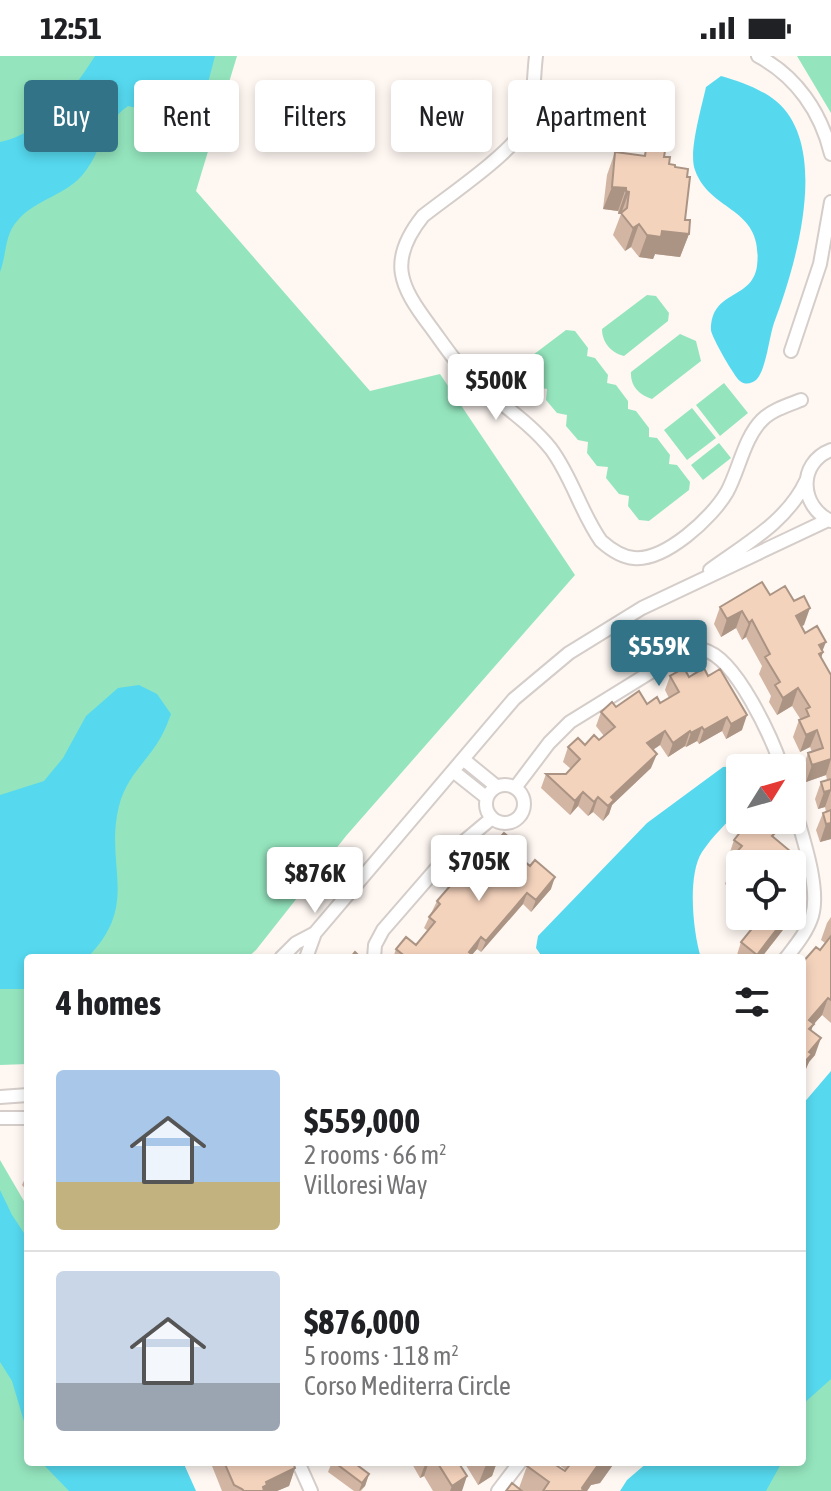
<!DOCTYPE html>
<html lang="en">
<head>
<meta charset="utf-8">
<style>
	body { margin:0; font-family:"Asap Condensed",sans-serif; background:#f6f6f6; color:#202124; height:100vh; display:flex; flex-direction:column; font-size:30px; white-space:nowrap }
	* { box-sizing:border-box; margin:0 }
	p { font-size:26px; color:#757577 }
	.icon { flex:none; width:44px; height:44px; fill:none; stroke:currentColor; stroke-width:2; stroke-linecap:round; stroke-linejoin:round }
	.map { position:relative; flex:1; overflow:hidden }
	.details { position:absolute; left:24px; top:898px; width:782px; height:512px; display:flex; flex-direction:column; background:#fff; border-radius:8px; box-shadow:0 4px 12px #0003 }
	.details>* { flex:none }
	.hud { position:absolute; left:24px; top:24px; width:784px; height:72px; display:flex; gap:16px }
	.needle { width:52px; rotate:53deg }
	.fabs { position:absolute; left:726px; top:698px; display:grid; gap:16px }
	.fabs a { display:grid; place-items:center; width:80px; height:80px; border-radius:8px; background:#fff; box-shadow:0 4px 12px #0003; font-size:40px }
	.price { position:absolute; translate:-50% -68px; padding:0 18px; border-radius:8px; background:#fff; color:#222; font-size:26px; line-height:52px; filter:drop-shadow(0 2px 4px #0008) }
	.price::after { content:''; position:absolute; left:50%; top:48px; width:24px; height:18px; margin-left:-12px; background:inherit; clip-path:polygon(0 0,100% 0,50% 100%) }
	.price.on { background:#337387; color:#fff }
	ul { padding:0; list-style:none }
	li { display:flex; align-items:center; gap:24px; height:200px; padding:0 32px }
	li+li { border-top:2px solid #e0e0e0 }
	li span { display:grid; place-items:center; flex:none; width:224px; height:160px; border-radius:8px; color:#555 }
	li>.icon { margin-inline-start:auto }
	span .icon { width:96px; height:96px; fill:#fffc; stroke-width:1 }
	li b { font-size:34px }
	h2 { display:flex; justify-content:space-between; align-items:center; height:96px; padding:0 32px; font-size:34px }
	.tag { padding:0 28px; border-radius:8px; background:#fff; box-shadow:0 4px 12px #0003; font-size:28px; line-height:72px }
	.tag.on { background:#337387; color:#fff }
	.status { display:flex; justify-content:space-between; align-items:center; height:56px; padding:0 40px; background:#fff; direction:ltr }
	.status svg { height:22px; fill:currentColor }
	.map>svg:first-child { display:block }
</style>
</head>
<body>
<div class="status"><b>12:51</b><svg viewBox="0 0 49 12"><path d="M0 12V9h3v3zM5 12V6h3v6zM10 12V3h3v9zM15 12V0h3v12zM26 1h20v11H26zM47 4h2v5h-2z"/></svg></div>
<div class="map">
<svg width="831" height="1435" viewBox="0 0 831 1435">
	<rect width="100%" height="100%" fill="#fef7f2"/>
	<path fill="#94e5be" d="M0 0H237L196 135 370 335 440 318 575 519 346 780 256 894 247 902H28V1008L0 1009Z
		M797 0H831V57Z
		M647 239 656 240 669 257 668 265 624 300C611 297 602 286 602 273Z
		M566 274 575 275 588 292 587 300 595 302 608 319 607 327 616 329 628 345V353L636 355 649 372V381L657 382 670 399 669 408 677 409 690 426 689 434 649 465 639 464 628 450 629 440 619 438 606 422 608 411 597 410 587 397 588 386 578 384 566 370 567 359 557 357 546 344 547 333 537 331 524 315 525 305Z
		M680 278 696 285 701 305 652 343C639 339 630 330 631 316Z
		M724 327 748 357 720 380 696 349Z
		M692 352 716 382 687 404 664 374Z
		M719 387 731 402 703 424 691 409Z
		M0 1104 28 1152V1406H175L192 1435H0Z
		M831 1124V1435H626L650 1406H802V1174Z"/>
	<path fill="#56d9ef" d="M95 0H215L204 42 194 61 180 62 128 50C100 70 103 94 84 117 67 139 36 143 18 164 4 179 7 198 0 216V86C44 77 72 35 95 0Z
		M721 20C739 25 761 33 776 45 831 91 796 209 774 267 769 281 766 315 756 324 751 328 745 329 740 325 735 322 711 280 711 274 711 233 752 245 757 210 764 150 710 157 695 114 688 97 702 50 706 31Z
		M139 629 157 638 171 658C168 666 165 674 161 681 147 706 127 719 119 750 104 810 141 848 87 902H28V933H0V739L44 725 63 702 86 660 118 632Z
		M738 710 744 712H740V754C727 766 712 781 702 796 687 819 693 877 701 902H543L536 892 538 880 647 767 723 711Z
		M831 1015V1323L802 1349V1049Z
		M0 1134 12 1159 28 1183V1379L12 1325 0 1306Z
		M41 1406H183L196 1435H69Z
		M648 1406H782L766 1435H620L627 1424Z"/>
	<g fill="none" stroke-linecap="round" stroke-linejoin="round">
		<g stroke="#d4cdc9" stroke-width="16">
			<path id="street" d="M536 0C533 23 535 54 523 74 510 98 447 141 423 160 387 205 400 230 430 270 442 286 454 305 468 319 495 345 528 364 551 393 572 421 581 457 601 485 610 493 621 501 634 502 665 505 712 462 727 436 739 414 744 382 762 364 772 354 788 349 801 344
				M758 0C796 20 821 56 831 98
				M791 295 820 208 831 146
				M831 394C797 407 800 451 831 465
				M710 514C744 489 787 466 806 425
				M463 703 496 730
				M453 715 487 742
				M486 748a19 19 0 1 1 38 0a19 19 0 1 1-38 0Z
				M515 732 549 687 570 666 680 598C688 595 695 591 704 594 736 602 772 682 782 712
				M315 877 514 643 569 597 642 552 828 464
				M281 902 296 887 315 877 306 902
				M374 902 375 889 383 874 449 798 492 762
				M786 902C796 889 807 876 812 860 821 830 800 774 792 744
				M0 1041 28 1039
				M0 1062H28
				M298 1406 311 1435
				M498 1435 520 1406"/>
		</g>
		<use href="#street" stroke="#fff" stroke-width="12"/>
	</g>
	<path fill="#d2b5a3" d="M646 93 664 101 669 108 675 111 689 178 680 201 655 198 653 203 639 201 631 191 625 195 613 179 621 158H618V155L603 153 607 119 615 96 644 100Z
		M770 539 804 569 801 570 805 577 823 596 821 602 831 619V783L820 786 816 774 823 757 826 756 825 751 818 753 815 743 821 726 827 724 826 719 806 726 802 714 808 697 812 696 810 691 800 696 793 681 799 664H801L792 650 777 659 769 646 771 640 759 618 762 610 746 581 742 584 736 572 721 581 714 568 720 551Z
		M670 620 689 621 742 674 726 683 722 675 699 688 697 685 686 691 685 690 668 701 660 689 653 694 651 712 612 749 609 758 603 765 593 756 588 760 578 750 570 759 541 732 546 718H566L571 713 563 706 568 691 585 689 599 684 604 680 596 670 601 656 616 651 660 647 669 642 665 634Z
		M766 772 774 778 773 781 796 800 792 811V808H740V858L730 850 735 836 725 828 734 803 729 799 734 784Z
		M516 787 513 795 551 833 531 856 523 848 481 896 477 893 472 899 476 902H393L396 893 416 889 428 875 424 872 437 845 475 811Z
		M742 860H790L786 870 761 902H736L741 886 750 876 752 868Z
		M831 861V967L822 959 813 969 811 974 815 999 809 1006 805 1015 820 894 825 887 821 884 827 867Z
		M28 1116V1147L27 1145 28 1136 22 1129Z
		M213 1406H264L295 1412 289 1430 277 1435H222L212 1410Z
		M332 1406H353L369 1418 365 1430 361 1435H354L328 1416Z
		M411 1406H463L460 1408 462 1435H433L424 1420 420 1422Z
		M464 1406H497L492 1420 478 1429Z
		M555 1406H615L600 1427 591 1429 587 1435H523L519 1432 527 1410 566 1414Z"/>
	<path fill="#ab9484" d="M612 131 626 132 618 155 603 153Z
		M626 135 629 136 621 158H618Z
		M639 168 631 191 625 195 633 172Z
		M662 175 689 178 680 201 655 198 653 203 639 201 647 179Z
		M810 552 804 569 789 577 796 560Z
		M742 555 736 572 721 581 727 563Z
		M752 564 746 581 742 584 749 567Z
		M826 586 822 596H823L817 613 819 589Z
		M798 632 792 650 777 659 783 642Z
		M747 659 742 674 726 683 731 668Z
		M727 661 722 675 699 688 704 674Z
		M702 671 697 685 686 691 691 677Z
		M817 674 810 691 800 696 806 679Z
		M665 675 660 689 642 701 647 687Z
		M690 675 685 690 668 701 673 687Z
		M657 698 651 712 612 749 609 758 603 765 611 741Z
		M831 703 826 719 806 726 812 709Z
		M831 734 825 751 818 753 824 736Z
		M583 736 578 750 570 759 575 745Z
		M598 741 593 756 588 760 594 746Z
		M831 767V783L820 786 826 768Z
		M555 821 551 833 531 856 536 844Z
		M527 837 523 848 481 896 486 885Z
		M787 860H790L786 870 761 902H756L757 899Z
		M481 881 477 893 469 902V896Z
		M828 942 822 959 813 969 808 985 809 964Z
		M821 982 815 999 809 1006 805 1015 802 1019V1009L809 996Z
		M426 1406H429L424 1420 420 1422Z
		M487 1406H497L492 1420 478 1429Z
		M599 1406H615L600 1427 591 1429 587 1435H581Z
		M295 1412 289 1430 277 1435H261L266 1426Z
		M369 1418 365 1430 359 1435 362 1427Z
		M467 1420 462 1435H450L452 1430Z"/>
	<path fill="#f4d3bd" stroke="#ab9484" stroke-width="2" d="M646 93 665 95 664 101H670L669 108 675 109V111L688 113 687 121H690L685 164H690L689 178 662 175 661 181 647 179 639 168 633 172 621 157 627 152 629 136 626 135V132L612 131 615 96 645 100Z
		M762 526 770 539 785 530 794 545 804 540 810 552 796 560 805 577 817 570 826 586 819 589 823 596 819 598 831 619V703L812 709 808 697 823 692 817 674 806 679 799 664 809 660 806 653 810 651 798 632 783 642 775 629 780 626 765 601 770 598 752 564 749 567 742 555 727 563 720 551Z
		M684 612 689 621 704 612 708 620 720 613 747 659 731 668 727 661 704 674 702 671 691 677 690 675 673 687 665 675 647 687 657 698 611 741 614 744 608 750 598 741 594 746 583 736 575 745 546 718H566L580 703 568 691 578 682 585 689 594 679 599 684 615 671 601 656 612 646 616 651 639 635 647 648 657 641 660 647 679 636 670 620Z
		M831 723V734L824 736 821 726Z
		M831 754V767L826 768 823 757Z
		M750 764H766L768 766 765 771 774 778 772 780 796 800 789 808H740V820L731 813 740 802 735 798 742 790 734 784Z
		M504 777 516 787 510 793 530 810 535 804 555 821 536 844 527 837 486 885 481 881 469 896 476 902H407L396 893 406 881 416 889 435 866 429 861 440 848 437 845 470 807 475 811Z
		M740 829V839L735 835Z
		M755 860H787L757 899 741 886 759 864Z
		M831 880V944L828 942 809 964 814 968 809 973 821 982 809 996 812 998 802 1009V907L816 891 820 894Z
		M355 896 361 902H350Z
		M224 1406H293L295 1412 266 1426 267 1429 263 1431 264 1435H244L242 1433 234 1429Z
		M334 1406H353L369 1418 362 1427Z
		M437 1406H458L467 1420 452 1430Z
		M530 1406H551L565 1415 572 1406H600L582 1432 583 1435H543L549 1426 527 1410Z
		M512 1427 522 1435H506Z"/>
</svg>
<div class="fabs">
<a><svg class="needle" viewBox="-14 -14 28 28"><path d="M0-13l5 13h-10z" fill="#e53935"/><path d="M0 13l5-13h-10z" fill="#757577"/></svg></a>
<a><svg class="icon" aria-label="locate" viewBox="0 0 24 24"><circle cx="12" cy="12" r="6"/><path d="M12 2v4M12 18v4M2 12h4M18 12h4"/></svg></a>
</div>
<b class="price" style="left:496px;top:366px">$500K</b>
<b class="price on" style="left:659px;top:632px">$559K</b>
<b class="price" style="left:479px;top:847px">$705K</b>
<b class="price" style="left:315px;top:859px">$876K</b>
<div class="hud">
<a class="tag on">Buy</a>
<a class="tag">Rent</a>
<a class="tag">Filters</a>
<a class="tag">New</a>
<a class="tag">Apartment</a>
</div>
<section class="details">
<h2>4 homes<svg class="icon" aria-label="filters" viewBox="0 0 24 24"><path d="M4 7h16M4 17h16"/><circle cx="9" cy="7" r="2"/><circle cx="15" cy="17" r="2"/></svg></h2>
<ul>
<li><span style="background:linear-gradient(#a9c7e8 70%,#c2b280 0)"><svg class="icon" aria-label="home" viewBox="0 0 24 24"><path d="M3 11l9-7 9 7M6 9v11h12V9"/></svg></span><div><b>$559,000</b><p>2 rooms · 66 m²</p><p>Villoresi Way</p></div></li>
<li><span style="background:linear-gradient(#c9d6e8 70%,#9aa5b1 0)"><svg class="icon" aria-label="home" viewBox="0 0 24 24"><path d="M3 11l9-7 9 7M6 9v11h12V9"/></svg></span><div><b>$876,000</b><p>5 rooms · 118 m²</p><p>Corso Mediterra Circle</p></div></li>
</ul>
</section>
</div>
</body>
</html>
